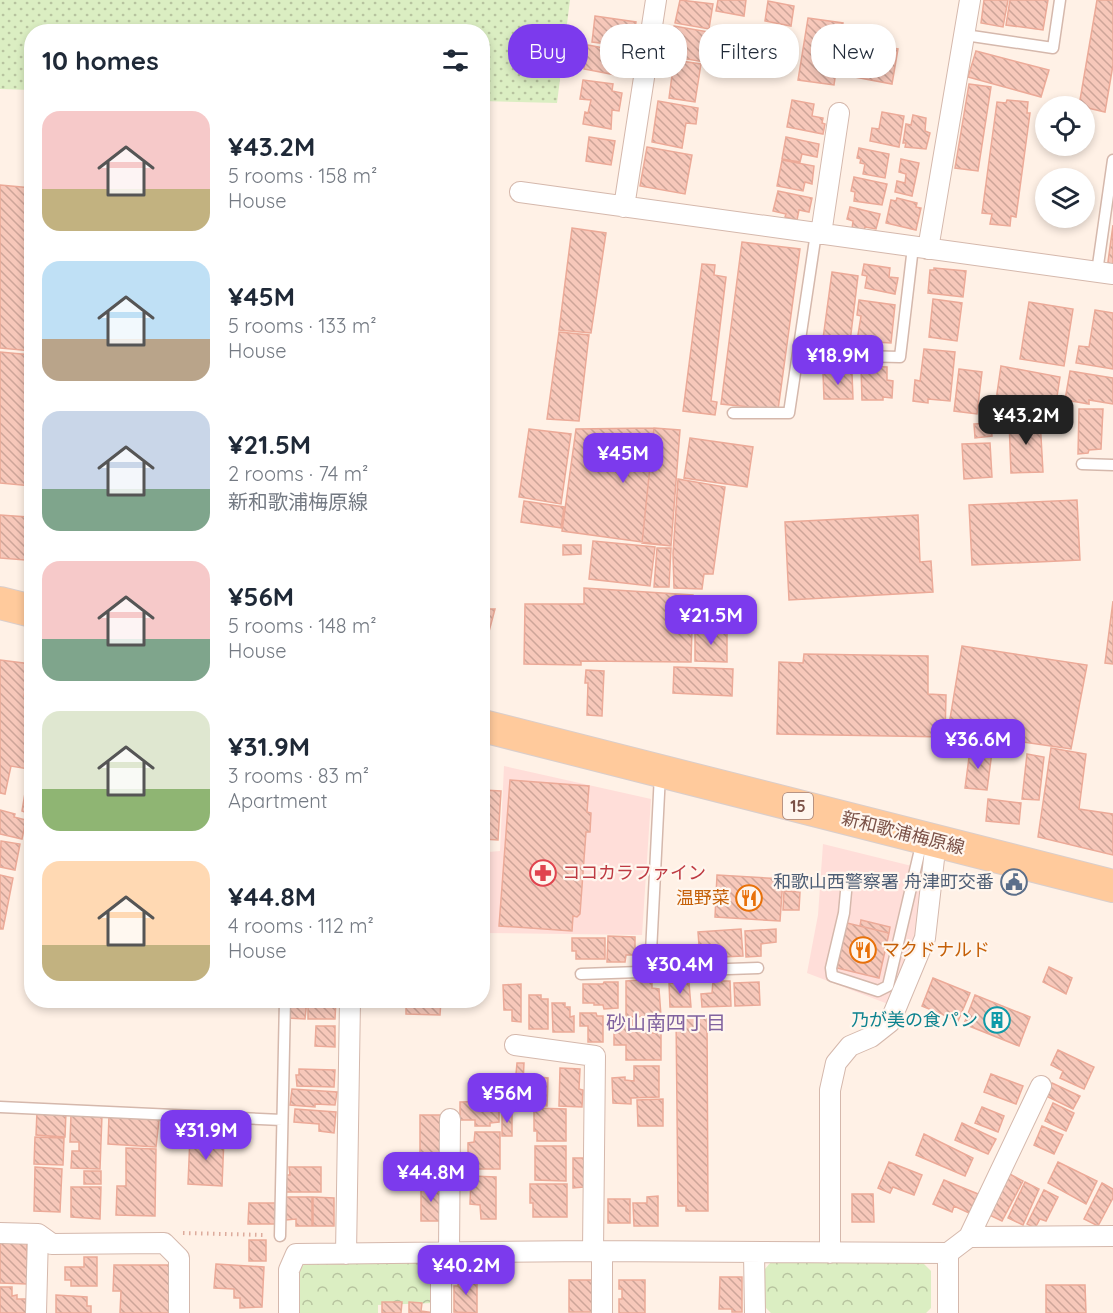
<!DOCTYPE html>
<html lang="en">
<head>
<meta charset="utf-8">
<style>
	body { margin:0; font-family:Quicksand,"Noto Sans JP",sans-serif; background:#f6f6f7; color:#1f2937; height:100vh; display:flex; flex-direction:column; font-size:22px; white-space:nowrap }
	* { box-sizing:border-box; margin:0 }
	p { font-size:20px; color:#747a83 }
	.icon { flex:none; width:33px; height:33px; fill:none; stroke:currentColor; stroke-width:2; stroke-linecap:round; stroke-linejoin:round }
	.map { position:relative; flex:1; overflow:hidden }
	.sheet { position:absolute; left:24px; top:24px; width:466px; height:984px; display:flex; flex-direction:column; background:#fff; border-radius:24px; box-shadow:0 3px 9px #0003 }
	.sheet>* { flex:none }
	.hud { position:absolute; left:508px; top:24px; width:514px; height:54px; display:flex; gap:12px }
	.controls { position:absolute; left:1035px; top:96px; display:grid; gap:12px }
	.controls a { display:grid; place-items:center; width:60px; height:60px; border-radius:50%; background:#fff; box-shadow:0 3px 9px #0003; font-size:30px }
	.price { position:absolute; translate:-50% -51px; padding:0 14px; border-radius:12px; background:#7c3aed; color:#fff; font-size:20px; line-height:39px; filter:drop-shadow(0 2px 3px #0008) }
	.price::after { content:''; position:absolute; left:50%; top:36px; width:18px; height:14px; margin-left:-9px; background:inherit; clip-path:polygon(0 0,100% 0,50% 100%) }
	.price.current { background:#222; color:#fff }
	ul { padding:0; list-style:none }
	li { display:flex; align-items:center; gap:18px; height:150px; padding:0 18px }
	li span { display:grid; place-items:center; flex:none; width:168px; height:120px; border-radius:18px; color:#555 }
	li>.icon { margin-inline-start:auto }
	span .icon { width:72px; height:72px; fill:#fffc; stroke-width:1 }
	li b { font-size:26px }
	h2 { display:flex; justify-content:space-between; align-items:center; height:72px; padding:0 18px; font-size:26px }
	.chip { padding:0 21px; border-radius:24px; background:#fff; box-shadow:0 3px 9px #0003; font-size:21px; line-height:54px }
	.chip.current { background:#7c3aed; color:#fff }
	.map>svg:first-child { display:block }
</style>
</head>
<body>
<div class="map">
<svg width="1113" height="1313" viewBox="0 0 1113 1313">
	<defs>
		<pattern id="grass-dots" width="8" height="8" patternUnits="userSpaceOnUse" patternTransform="scale(1.5)"><rect width="8" height="8" fill="#dbeec2"/><path d="M2 2h.1M6 6h.1" fill="none" stroke="#b7c39f" stroke-width="1.8" stroke-linecap="round"/></pattern>
		<pattern id="park-crowns" width="20" height="18" patternUnits="userSpaceOnUse" patternTransform="scale(1.5)"><rect width="20" height="18" fill="#dbeec2"/><path d="M2 6a3 3 0 1 1 6 0M12 15a3 3 0 1 1 6 0" fill="none" stroke="#b7c39f"/></pattern>
		<pattern id="building-back-hatch" width="6" height="6" patternUnits="userSpaceOnUse" patternTransform="scale(1.5)"><rect width="6" height="6" fill="#f7c8ba"/><path d="M-1 5l2 2M0 0l6 6M5-1l2 2" fill="none" stroke="#cda599"/></pattern>
	</defs>
	<rect width="100%" height="100%" fill="#fff1e6"/>
	<path fill="#ffded9" d="M504 766 651 799 642 935 483 933 488 852 500 851Z
		M823 844 924 869 916 934 888 1004 807 973 818 915Z"/>
	<path fill="url(#grass-dots)" d="M0 0H570L557 103 483 101V32H32L31 90 0 89Z"/>
	<path fill="url(#park-crowns)" d="M308 1260 428 1261 434 1268 433 1303 378 1305V1313H299V1270Z
		M771 1262 923 1263 931 1271V1308L926 1313H771L764 1306 765 1269Z"/>
	<path fill="url(#building-back-hatch)" stroke="#ecaa98" stroke-width="1.5" d="M680 0 713 4 709 29 675 23Z
		M718 0H746L744 16 716 11Z
		M984 0H1008L1003 27 981 23Z
		M1010 0H1048L1043 30 1006 25Z
		M1097 0H1113V65L1105 112 1079 106Z
		M768 1 794 6 791 26 765 21Z
		M595 16 636 22 632 47 592 42Z
		M808 18 843 23 834 85 798 80Z
		M674 26 709 32 704 62 669 56Z
		M859 43 898 49 892 84 854 77Z
		M588 45 625 52 621 76 584 69Z
		M976 51 1049 70 1041 97 968 77Z
		M674 60 701 64 695 102 669 98Z
		M583 80 613 84 612 91 622 93 619 111 612 110 611 129 583 124 585 112 588 113 591 100 580 99Z
		M969 84 991 87 978 171 955 168Z
		M792 100 814 104 812 116 823 118 822 123 825 124 823 134 787 127Z
		M1007 100 1028 102 1027 113H1030L1016 217 1011 216 1010 226 990 224 992 214 982 213 997 102 1006 103Z
		M658 101 698 108 696 124 686 123 682 148 652 142Z
		M882 112 904 116 899 147 870 141 872 128 879 129Z
		M913 115 926 118 925 131 930 133 926 149 905 147 906 143H903L906 124 911 125Z
		M589 137 615 141 611 165 586 161Z
		M786 137 819 144 817 157 802 154 800 162 782 159Z
		M647 147 692 155 685 194 640 186Z
		M859 148 889 154 885 178 863 174 865 164 860 163 861 159 857 158Z
		M901 159 919 163 912 196 895 192 897 181 905 183 906 174 899 172Z
		M782 160 814 166 812 184 805 182 803 191 777 186Z
		M854 177 887 184 882 205 854 201 855 192 851 191Z
		M0 185 32 188V351L0 348Z
		M778 191 812 198 809 212 799 210 797 220 785 217 786 214 773 211Z
		M897 198 917 203 916 207 921 208 916 230 886 223 891 200 896 201Z
		M850 207 880 214 876 229 865 227 864 231 852 229 853 221 847 219Z
		M1113 225V269H1107Z
		M572 228 606 233 591 333 559 330Z
		M742 242 800 249 778 410 721 404Z
		M702 264 715 265 714 275 726 277 711 401 717 402 715 415 683 411Z
		M864 264 890 268 889 277 898 278 895 294 865 288 867 276 862 275Z
		M934 268 966 271 963 297 928 293 930 270H934Z
		M832 272 858 276 849 350 822 346Z
		M933 299 962 303 957 341 929 337Z
		M859 300 895 305 891 343 857 341 861 316 857 315Z
		M1029 302 1073 309 1064 366 1020 359Z
		M1095 310 1113 313V369L1076 363 1079 346 1089 347Z
		M559 332 589 335 579 421 547 419Z
		M924 349 955 352 950 401 928 399V403L913 401 915 380 920 381Z
		M0 352 32 355V486L0 483Z
		M861 366 887 367V380L893 381 892 398 883 397V400H862Z
		M1001 366 1060 377 1055 409 996 400Z
		M959 369 982 372 977 414 954 411Z
		M1070 371 1113 378V404L1089 400V404L1065 400Z
		M823 373H852L853 399H824Z
		M1079 409H1103L1101 449 1089 450 1088 453 1078 454Z
		M1040 419 1043 472 1011 473 1009 420Z
		M991 423 992 436 975 438 974 424Z
		M654 428 680 430 671 546 642 543Z
		M654 428 680 430 671 546 562 531 576 429Z
		M529 429 571 434 561 504 519 497Z
		M690 438 753 447 747 487 684 478Z
		M990 443 992 477 964 479 962 444Z
		M678 479 725 487 713 574H704L702 589 674 588 673 554Z
		M1077 500 1080 560 972 565 969 505Z
		M524 501 564 507 561 528 521 522Z
		M0 515 28 517 25 560 0 558Z
		M918 515 920 562 931 561 933 592 789 600 785 522Z
		M593 541 655 547 650 586 589 579Z
		M563 545H581V554L563 555Z
		M657 548H671L669 587H654Z
		M584 588 693 595 691 662 581 661V665L524 664 525 604H584Z
		M1113 601V664L1105 663Z
		M483 609H495L483 654Z
		M695 630H727V662L695 661Z
		M962 646 1087 665 1071 749 948 731Z
		M804 654 928 656V694L946 695 945 737 777 734 779 662 803 663Z
		M0 660 31 664 24 696 32 697V815L22 811 29 769 11 766 5 794 0 793Z
		M674 667 733 669 732 696 673 693Z
		M586 670 604 671 602 716 587 715 588 683H585Z
		M1051 748 1086 754 1079 809 1113 814V855L1038 837Z
		M970 750 992 752 987 790 965 788Z
		M1027 754 1044 757 1039 800 1022 799Z
		M510 780 589 786 587 812 591 813 590 832H586L580 914 577 917 573 916 572 931 499 926Z
		M483 790 501 791 498 840 483 839Z
		M988 799 1021 803 1019 824 986 821Z
		M0 810 15 814 14 817 26 820 22 839 0 834Z
		M1 841 20 844 15 870 0 867Z
		M0 875 13 878 3 929H0Z
		M717 875 783 879 780 921 715 917Z
		M784 891 800 892 799 910H783Z
		M861 920 890 927 889 933 860 926Z
		M847 923 889 933 879 978 837 968Z
		M741 929 743 956 700 958 698 932Z
		M776 929V942L761 944V956L746 957 745 931Z
		M608 936 635 937V955H626L625 962H607Z
		M572 938H605V959H576V951H572Z
		M1049 967 1072 978 1066 994 1043 982Z
		M933 978 970 993 958 1021 922 1006Z
		M652 979V988L659 989 661 1016 626 1017V981Z
		M713 981H730L731 1006 702 1007 701 994 712 993Z
		M604 982H618V1008L604 1009 603 1005H594V1003H583V984H603Z
		M759 982 760 1005 735 1006 734 983Z
		M669 983H689L691 1007H670Z
		M521 984V1022L512 1021V1010H504L503 985Z
		M529 995H541V999H548V1029H529Z
		M975 995 1030 1017 1019 1046 964 1024Z
		M289 1000H307L305 1019 287 1018Z
		M308 1000H336L335 1019H308Z
		M406 1000H441L440 1015 406 1014Z
		M552 1003H565V1007H570V1017L574 1016V1032H553Z
		M580 1013H596L597 1016H603V1042H588V1026H580Z
		M676 1015H707L708 1211H686V1206H678Z
		M614 1020H632V1027H647V1033H661V1060H626V1045H614Z
		M316 1026H335V1047L315 1046Z
		M1058 1050 1094 1067 1084 1089 1060 1078 1063 1071 1051 1065Z
		M517 1063H524L522 1105H503L504 1074H516Z
		M634 1066H659V1097L631 1098V1104L613 1103 612 1078 625 1077V1080L634 1081Z
		M560 1068 580 1069 579 1089 583 1090 582 1107 559 1106Z
		M299 1069 335 1070 334 1087 297 1086 296 1075H299Z
		M991 1074 1023 1086 1016 1104 984 1092Z
		M529 1076 548 1078 547 1106 528 1105Z
		M1052 1083 1080 1096 1073 1109 1046 1096Z
		M292 1089 337 1092 335 1105 315 1104V1107L290 1105Z
		M663 1099V1126H638L637 1100Z
		M499 1101V1122L490 1123V1126H475V1120H460V1102Z
		M1053 1103 1074 1113 1066 1131 1045 1121Z
		M982 1107 1004 1116 998 1132 975 1123Z
		M534 1108 566 1109V1141H537V1131H534Z
		M295 1109 336 1112 334 1133 319 1131V1124L294 1122Z
		M37 1111 66 1112 65 1137 36 1135Z
		M502 1111H512V1136H502Z
		M71 1114 102 1115 100 1169 71 1168 72 1151H79V1142H70Z
		M109 1115 159 1120 156 1147 108 1144Z
		M420 1115H441V1164H420Z
		M962 1123 996 1139 988 1154 955 1140Z
		M1042 1126 1063 1135 1054 1154 1034 1145Z
		M475 1132H500V1169H468V1143L474 1142Z
		M924 1134 973 1158 965 1176 916 1155Z
		M190 1136 224 1138 222 1186 188 1184Z
		M35 1137 64 1138 63 1165 34 1164Z
		M535 1146H566V1181L535 1180Z
		M126 1148 156 1149 155 1216 116 1215 117 1186H126Z
		M573 1158H585L584 1187 573 1188Z
		M889 1162 922 1175 914 1195 893 1187 890 1193 878 1188Z
		M1058 1162 1097 1181 1086 1204 1048 1183Z
		M35 1167 62 1169 60 1212 34 1211Z
		M289 1167H321V1192H286L285 1175H290Z
		M84 1171H101V1184H84Z
		M1006 1172 1023 1181 1002 1221 985 1213Z
		M471 1176 496 1177V1219H481L480 1205 470 1204Z
		M944 1180 978 1194 969 1213 954 1206 952 1212 933 1204Z
		M1025 1182 1039 1189 1023 1225 1008 1218Z
		M1102 1183 1113 1189V1198L1098 1226 1084 1219Z
		M530 1184H567V1217H533V1203H530Z
		M421 1185 441 1186V1221H421Z
		M71 1187H101L100 1219 71 1217Z
		M1044 1190 1058 1197 1046 1221 1040 1219 1035 1228 1027 1224Z
		M852 1194H873L874 1222H852Z
		M658 1196V1226H634L633 1203H647V1197Z
		M286 1197H312V1226H296V1219L286 1220Z
		M313 1197 334 1198V1226H313Z
		M608 1199H630V1223H608Z
		M249 1203H275V1224H248Z
		M27 1238V1284L0 1283V1239Z
		M249 1240H266V1261H249Z
		M84 1257H97V1286H71V1280H65V1267H84Z
		M216 1264 264 1267 262 1307 240 1308V1298H234V1289L214 1288Z
		M114 1265H170L169 1313H120L121 1291H113Z
		M720 1277H742V1312H732V1309H719Z
		M477 1279V1313L454 1312V1286H458V1280Z
		M569 1280H592V1312H569Z
		M619 1280H645V1313H619V1299H622V1289H619Z
		M1046 1285H1085L1086 1313H1046Z
		M0 1287H12V1296L17 1295V1299H26V1313H0Z
		M56 1295 87 1297V1306H91V1313H56Z
		M382 1302H402L401 1313H382Z
		M409 1302 422 1303 421 1311 435 1313H409Z"/>
	<g fill="none" stroke-linecap="round" stroke-linejoin="round">
		<g stroke="#d5b8ac" stroke-width="13">
			<path id="lane" d="M965 35 1053 48 1060 0
				M1097 272 1113 160
				M858 356 900 357 913 247
				M733 413H789L816 233
				M1082 464 1113 465
				M847 881 844 913 831 968 832 976 878 991 888 986 922 841
				M650 972 660 774
				M581 974 758 968
				M0 1107 282 1120
				M280 1236 285 1000"/>
		</g>
		<g stroke="#d5b8ac" stroke-width="22">
			<path id="street" d="M520 192 1113 274
				M624 207 656 0
				M821 234 839 113
				M928 249 970 0
				M515 1045 595 1056 593 1251
				M0 1233 38 1234 52 1244 164 1243 179 1258V1313
				M969 1237 1041 1086
				M441 1253V1313
				M449 1253 450 1119
				M754 1253 755 1313
				M830 1253V1090L836 1063 850 1046 871 1037 890 1022 925 938 936 841
				M948 1253V1313
				M346 1254 350 1000
				M36 1313 38 1234
				M289 1313V1270L296 1254 593 1251 948 1253 969 1237 1113 1236
				M602 1313V1251"/>
		</g>
		<g stroke="#dacecb" stroke-width="34">
			<path id="primary" d="M0 603 32 611
				M483 726 1113 886"/>
		</g>
		<path stroke="#ddab9c" stroke-width="4" stroke-dasharray="1.5 4.5" stroke-linecap="butt" d="M183 1233 265 1235"/>
		<use href="#lane" stroke="#fff" stroke-width="10"/>
		<use href="#street" stroke="#fff" stroke-width="20"/>
		<use href="#primary" stroke="#ffca9c" stroke-width="32"/>
	</g>
	<defs>
		<g id="pharmacy-ring" transform="scale(1.35)"><circle r="9.5" fill="#fff6ee" stroke="#e0444e" stroke-width="1.5"/><path d="M-2-6h4v4h4v4h-4v4h-4v-4h-4v-4h4Z" fill="#e0444e"/></g>
		<g id="civic-ring" transform="scale(1.35)"><circle r="9.5" fill="#fff6ee" stroke="#5c6f8a" stroke-width="1.5"/><path d="M-.6-6.5H3V-4.5H.6V-3L4-1V1h2V6H-6V1h2V-1L-.6-3ZM-1.2 2.5V6h2.4V2.5Z" fill="#5c6f8a"/></g>
		<g id="restaurant-ring" transform="scale(1.35)"><circle r="9.5" fill="#fff6ee" stroke="#e8710a" stroke-width="1.5"/><path d="M-5-6h1v4h1v-4h1v4h1v-4h1v5L-1.5 .5V6h-2V.5L-5-1ZM5-6V6H3V1.5H1.5Q1.5-4 5-6Z" fill="#e8710a"/></g>
		<g id="building-ring" transform="scale(1.35)"><circle r="9.5" fill="#fff6ee" stroke="#0f9aa8" stroke-width="1.5"/><path d="M-4-6H4V6H1V3H-1V6H-4ZM-2.5-4.3h1.7v1.8h-1.7ZM.8-4.3h1.7v1.8H.8ZM-2.5-1h1.7V.8h-1.7ZM.8-1h1.7V.8H.8Z" fill="#0f9aa8"/></g>
	</defs>
	<g fill-rule="evenodd">
		<use href="#pharmacy-ring" x="543" y="873"/>
		<use href="#civic-ring" x="1014" y="882"/>
		<use href="#restaurant-ring" x="749" y="898"/>
		<use href="#restaurant-ring" x="863" y="950"/>
		<use href="#building-ring" x="997" y="1020"/>
	</g>
	<g text-anchor="middle" stroke-width="4.5" stroke-linejoin="round" paint-order="stroke">
		<rect fill="#fff6ee" stroke="#a38279" stroke-width="1.5" x="783" y="793" width="30" height="26" rx="4.5"/>
		<g font-size="16" font-weight="bold" fill="#7b5147">
			<text x="798" y="812">15</text>
		</g>
		<g font-size="18" fill="#7b5147" stroke="#fff6ee">
			<text transform="translate(903 833) rotate(14)" y="6">新和歌浦梅原線</text>
		</g>
		<g font-size="18" fill="#be3a42" stroke="#fff6ee" text-anchor="start">
			<text x="562" y="879">ココカラファイン</text>
		</g>
		<g font-size="18" fill="#4e5e75" stroke="#fff6ee" text-anchor="end">
			<text x="994" y="888">和歌山西警察署 舟津町交番</text>
		</g>
		<g font-size="18" fill="#c56008" stroke="#fff6ee" text-anchor="end">
			<text x="730" y="904">温野菜</text>
			<text x="882" y="956" text-anchor="start">マクドナルド</text>
		</g>
		<g font-size="18" fill="#0d838f" stroke="#fff6ee" text-anchor="end">
			<text x="978" y="1026">乃が美の食パン</text>
		</g>
		<g font-size="20" fill="#80629f" stroke="#fff6ee">
			<text x="666" y="1030">砂山南四丁目</text>
		</g>
	</g>
</svg>
<div class="controls">
<a><svg class="icon" aria-label="locate" viewBox="0 0 24 24"><circle cx="12" cy="12" r="6"/><path d="M12 2v4M12 18v4M2 12h4M18 12h4"/></svg></a>
<a><svg class="icon" aria-label="layers" viewBox="0 0 24 24"><path d="M12 4l9 5-9 5-9-5zM3 14l9 5 9-5"/></svg></a>
</div>
<b class="price" style="left:838px;top:386px">¥18.9M</b>
<b class="price current" style="left:1026px;top:446px">¥43.2M</b>
<b class="price" style="left:623px;top:484px">¥45M</b>
<b class="price" style="left:711px;top:646px">¥21.5M</b>
<b class="price" style="left:978px;top:770px">¥36.6M</b>
<b class="price" style="left:680px;top:995px">¥30.4M</b>
<b class="price" style="left:507px;top:1124px">¥56M</b>
<b class="price" style="left:206px;top:1161px">¥31.9M</b>
<b class="price" style="left:431px;top:1203px">¥44.8M</b>
<b class="price" style="left:466px;top:1296px">¥40.2M</b>
<div class="hud">
<a class="chip current">Buy</a>
<a class="chip">Rent</a>
<a class="chip">Filters</a>
<a class="chip">New</a>
</div>
<section class="sheet">
<h2>10 homes<svg class="icon" aria-label="filters" viewBox="0 0 24 24"><path d="M4 7h16M4 17h16"/><circle cx="9" cy="7" r="2"/><circle cx="15" cy="17" r="2"/></svg></h2>
<ul>
<li><span style="background:linear-gradient(#f6c9c9 65%,#c2b280 0)"><svg class="icon" aria-label="home" viewBox="0 0 24 24"><path d="M3 11l9-7 9 7M6 9v11h12V9"/></svg></span><div><b>¥43.2M</b><p>5 rooms · 158 m²</p><p>House</p></div></li>
<li><span style="background:linear-gradient(#bfe0f5 65%,#b9a48a 0)"><svg class="icon" aria-label="home" viewBox="0 0 24 24"><path d="M3 11l9-7 9 7M6 9v11h12V9"/></svg></span><div><b>¥45M</b><p>5 rooms · 133 m²</p><p>House</p></div></li>
<li><span style="background:linear-gradient(#c9d6e8 65%,#7fa58c 0)"><svg class="icon" aria-label="home" viewBox="0 0 24 24"><path d="M3 11l9-7 9 7M6 9v11h12V9"/></svg></span><div><b>¥21.5M</b><p>2 rooms · 74 m²</p><p>新和歌浦梅原線</p></div></li>
<li><span style="background:linear-gradient(#f6c9c9 65%,#7fa58c 0)"><svg class="icon" aria-label="home" viewBox="0 0 24 24"><path d="M3 11l9-7 9 7M6 9v11h12V9"/></svg></span><div><b>¥56M</b><p>5 rooms · 148 m²</p><p>House</p></div></li>
<li><span style="background:linear-gradient(#dfe7d0 65%,#8fb573 0)"><svg class="icon" aria-label="home" viewBox="0 0 24 24"><path d="M3 11l9-7 9 7M6 9v11h12V9"/></svg></span><div><b>¥31.9M</b><p>3 rooms · 83 m²</p><p>Apartment</p></div></li>
<li><span style="background:linear-gradient(#ffd9b3 70%,#c2b280 0)"><svg class="icon" aria-label="home" viewBox="0 0 24 24"><path d="M3 11l9-7 9 7M6 9v11h12V9"/></svg></span><div><b>¥44.8M</b><p>4 rooms · 112 m²</p><p>House</p></div></li>
</ul>
</section>
</div>
</body>
</html>
